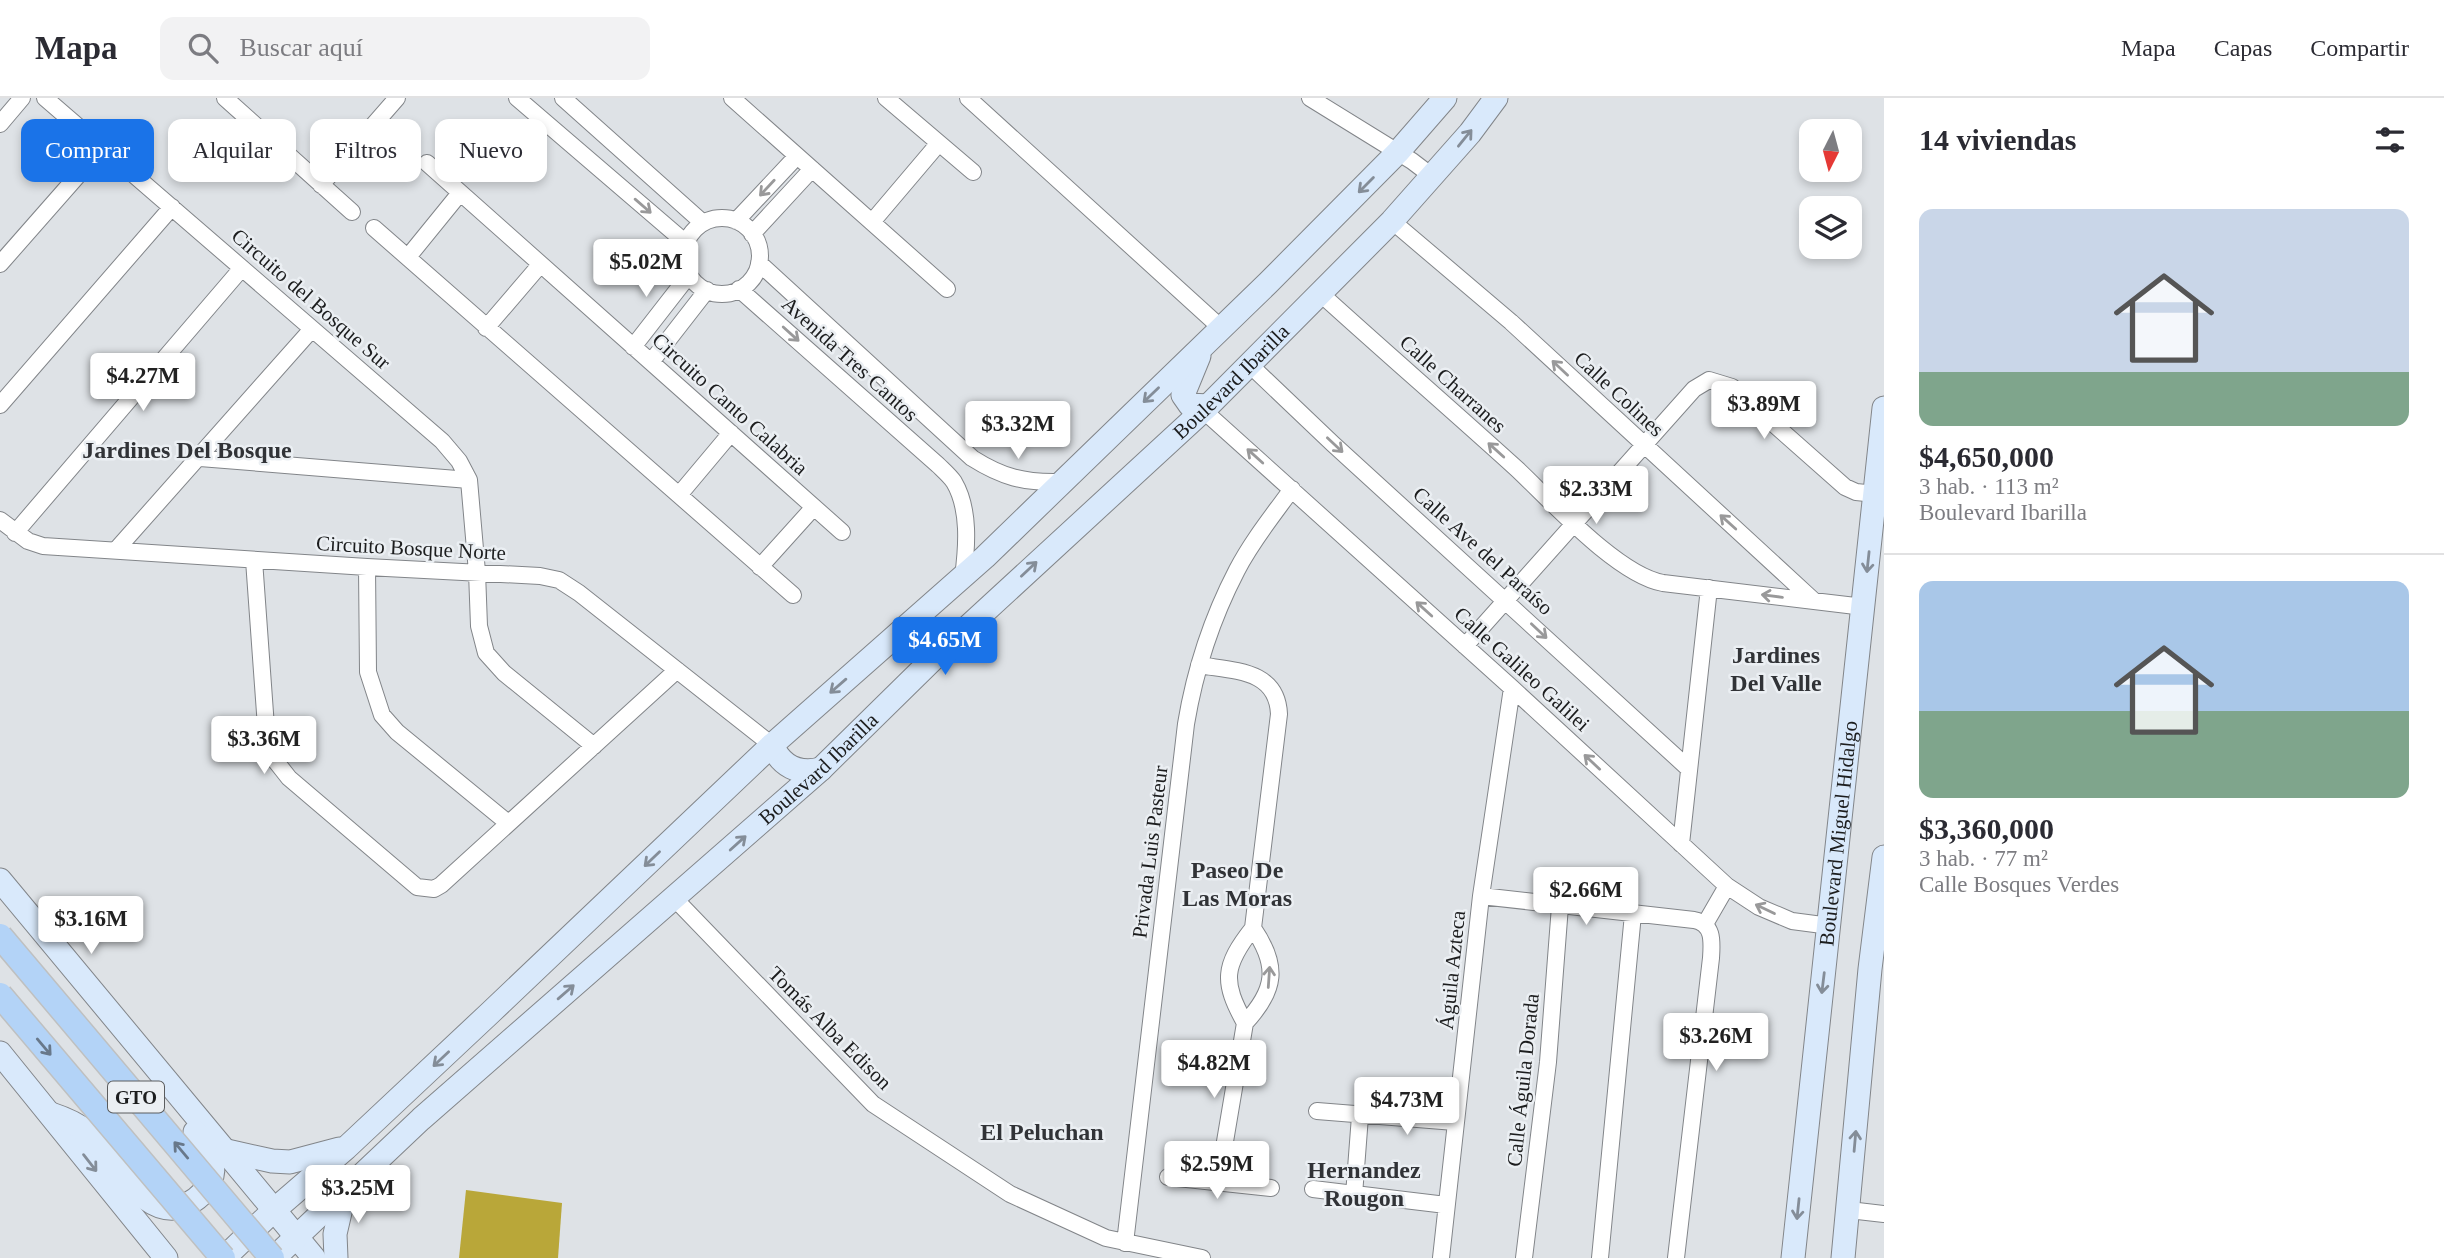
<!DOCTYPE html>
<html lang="es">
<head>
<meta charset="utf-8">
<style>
	body { margin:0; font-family:"Times New Roman",serif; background:#f2f2f3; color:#2b2b33; height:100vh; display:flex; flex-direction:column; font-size:26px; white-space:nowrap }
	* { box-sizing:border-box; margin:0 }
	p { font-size:23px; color:#7c7c81 }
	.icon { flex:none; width:38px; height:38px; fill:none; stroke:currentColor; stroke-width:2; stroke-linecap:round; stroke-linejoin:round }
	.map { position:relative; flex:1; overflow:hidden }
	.panel { display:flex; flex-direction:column; background:#fff; width:560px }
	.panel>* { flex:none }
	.guide { position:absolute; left:21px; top:21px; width:665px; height:63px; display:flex; gap:14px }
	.needle { width:46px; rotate:186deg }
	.tools { position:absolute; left:1799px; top:21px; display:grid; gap:14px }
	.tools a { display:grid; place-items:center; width:63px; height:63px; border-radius:14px; background:#fff; box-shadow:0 4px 10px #0003; font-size:35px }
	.price { position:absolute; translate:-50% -60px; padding:0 16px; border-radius:7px; background:#fff; color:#222; font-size:23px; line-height:46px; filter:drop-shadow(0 2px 4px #0008) }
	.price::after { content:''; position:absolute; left:50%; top:42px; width:21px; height:16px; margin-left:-10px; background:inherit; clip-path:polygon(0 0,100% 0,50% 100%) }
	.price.on { background:#1a73e8; color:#fff }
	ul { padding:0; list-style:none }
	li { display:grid; align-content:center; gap:14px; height:371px; padding:0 35px }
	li+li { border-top:2px solid #e1e1e2 }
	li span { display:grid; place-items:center; height:217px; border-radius:14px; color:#555 }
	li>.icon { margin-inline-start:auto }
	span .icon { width:126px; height:126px; fill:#fffc; stroke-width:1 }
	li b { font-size:30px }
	h2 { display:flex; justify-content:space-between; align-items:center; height:84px; padding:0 35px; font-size:30px }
	.pill { padding:0 24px; border-radius:14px; background:#fff; box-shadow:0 4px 10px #0003; font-size:24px; line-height:63px }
	.pill.on { background:#1a73e8; color:#fff }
	header { display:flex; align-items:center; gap:42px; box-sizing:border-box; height:98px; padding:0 35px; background:#fff; border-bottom:2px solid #e1e1e2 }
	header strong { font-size:33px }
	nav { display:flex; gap:38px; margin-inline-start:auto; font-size:24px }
	.search { width:490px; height:63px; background:#f2f2f3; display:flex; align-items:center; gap:18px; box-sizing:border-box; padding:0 24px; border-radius:14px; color:#7c7c81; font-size:26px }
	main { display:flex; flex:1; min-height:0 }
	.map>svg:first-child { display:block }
</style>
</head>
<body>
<header>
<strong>Mapa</strong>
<div class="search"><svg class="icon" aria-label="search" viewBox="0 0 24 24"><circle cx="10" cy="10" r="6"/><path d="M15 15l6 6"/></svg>Buscar aquí</div>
<nav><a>Mapa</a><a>Capas</a><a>Compartir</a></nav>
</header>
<main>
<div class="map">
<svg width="1884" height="1160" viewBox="0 0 1884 1160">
	<rect width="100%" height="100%" fill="#dee2e6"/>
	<path fill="#b9a739" d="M466 1092 562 1105 558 1160H459Z"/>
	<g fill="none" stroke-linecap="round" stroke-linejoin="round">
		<g stroke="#828589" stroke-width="18">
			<path id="street" d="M45 0 442 343 459 363 469 382 477 474 479 528 486 555 504 575 594 648
				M225 0 352 114
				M517 0 686 145
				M563 0 703 125
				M732 0 947 191
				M886 0 973 74
				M968 0 1220 229
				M1310 0 1412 63 1433 79
				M0 26 22 0
				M427 65 842 434
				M321 87 397 0
				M684 158a38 38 0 1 1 76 0a38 38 0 1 1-76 0Z
				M736 123 797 58
				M1392 123 1511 224 1814 503
				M872 124 939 45
				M374 130 793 497
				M752 136 812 71
				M408 159 460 95
				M759 165 972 360C1002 379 1024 385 1060 384
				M0 166 102 50
				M739 191 938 367C943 372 950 378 954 384 970 411 967 449 963 479
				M1321 196C1386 255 1452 312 1517 371 1552 404 1618 477 1663 485L1864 509
				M486 230 540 167
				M633 249 689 177
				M651 264 707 192
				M1250 267 1333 346 1688 670
				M0 307 172 109
				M1203 312 1512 590 1727 788 1759 809 1792 823 1830 828
				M200 360 469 382
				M679 397 731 335
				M0 422 28 443 43 448 367 469 540 478 559 482 579 495 772 647
				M15 435 242 170
				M116 452 312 231
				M254 462 266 629 274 661 289 680 417 789 434 791 441 787 677 572
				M367 469 368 574 382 617 397 634 508 725
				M760 469 814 409
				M1465 548 1694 291 1709 282 1732 289 1845 389 1856 394 1876 396
				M1199 567C1233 573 1277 571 1279 616L1253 830C1223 868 1222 884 1245 925
				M1681 746 1709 490
				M1481 798 1694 822C1714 826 1712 844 1711 860L1676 1160
				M675 801 873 1006 1010 1096 1106 1140 1202 1160
				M1705 826 1727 788
				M1317 1013 1455 1024
				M1168 1079 1271 1090
				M1218 1085 1245 925C1276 892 1279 868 1253 830
				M1313 1091 1446 1107
				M1354 1097 1360 1018
				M1849 1112 1884 1116
				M1125 1145 1186 626C1195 572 1212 520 1237 472 1252 443 1273 417 1292 391
				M1441 1160 1481 798 1512 590
				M1524 1160 1548 964 1560 808
				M1600 1160 1633 816"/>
		</g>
		<g stroke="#828589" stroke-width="25">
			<g id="secondary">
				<path d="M1199 258 1183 297 1190 307 1208 308"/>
				<path d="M772 647C781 668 798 677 821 671"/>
				<path d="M0 782 314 1160"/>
				<path d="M0 955 166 1160"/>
				<path d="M51 1016C63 1020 76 1025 85 1033 113 1056 144 1128 188 1106 199 1100 209 1091 212 1078 216 1061 205 1048 195 1034"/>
				<path d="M227 1053 272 1063 290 1064 339 1051"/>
				<path d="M224 1160 273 1113 346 1050 491 914 772 647 985 459 1268 185 1398 54 1445 0"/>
				<path id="s1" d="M274 1160 421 1021 821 671 933 561 1208 308 1392 123 1470 35 1496 0"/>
				<path d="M336 1160 335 1136 345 1093"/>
				<path id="s2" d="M1793 1160 1884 310"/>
				<path d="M1843 1160 1870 871 1884 759"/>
			</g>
		</g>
		<use href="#street" stroke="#fff" stroke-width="16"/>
		<use href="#secondary" stroke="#d9e9fb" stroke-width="23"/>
		<g stroke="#bfc0c0" stroke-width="27" stroke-linecap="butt">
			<path id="primary-bridge" d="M0 838 272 1160
				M0 897 223 1160"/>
		</g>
		<use href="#primary-bridge" stroke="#b3d3f7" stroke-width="24"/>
	</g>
	<defs><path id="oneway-shaft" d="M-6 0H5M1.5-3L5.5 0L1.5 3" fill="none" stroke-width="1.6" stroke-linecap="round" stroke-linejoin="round" transform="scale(1.75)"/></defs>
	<g stroke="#848d98">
		<use href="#oneway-shaft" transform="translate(1465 40) rotate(-51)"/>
		<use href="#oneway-shaft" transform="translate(1366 87) rotate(135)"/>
		<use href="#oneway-shaft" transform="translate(1151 297) rotate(136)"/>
		<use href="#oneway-shaft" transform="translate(1868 464) rotate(96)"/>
		<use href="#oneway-shaft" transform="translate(1029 471) rotate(-43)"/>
		<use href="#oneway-shaft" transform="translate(838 588) rotate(139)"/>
		<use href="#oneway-shaft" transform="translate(738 745) rotate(-42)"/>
		<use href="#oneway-shaft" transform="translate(652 761) rotate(136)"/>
		<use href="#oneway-shaft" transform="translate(1823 885) rotate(97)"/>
		<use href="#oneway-shaft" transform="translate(566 894) rotate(-41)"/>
		<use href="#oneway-shaft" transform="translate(441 961) rotate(137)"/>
		<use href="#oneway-shaft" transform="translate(1855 1043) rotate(-85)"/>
		<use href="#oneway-shaft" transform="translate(90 1065) rotate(52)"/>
		<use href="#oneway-shaft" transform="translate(1798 1111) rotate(96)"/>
	</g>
	<g stroke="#99999a">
		<use href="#oneway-shaft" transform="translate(767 90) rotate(133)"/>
		<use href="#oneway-shaft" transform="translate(643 108) rotate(41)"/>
		<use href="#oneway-shaft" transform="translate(791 236) rotate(42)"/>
		<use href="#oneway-shaft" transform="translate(1560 270) rotate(-137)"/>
		<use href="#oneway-shaft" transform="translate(1335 347) rotate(43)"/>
		<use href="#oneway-shaft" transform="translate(1496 352) rotate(-138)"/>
		<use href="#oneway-shaft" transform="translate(1255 358) rotate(-138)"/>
		<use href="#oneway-shaft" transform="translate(1728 424) rotate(-138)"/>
		<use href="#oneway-shaft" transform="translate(1772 498) rotate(-173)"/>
		<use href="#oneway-shaft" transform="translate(1424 511) rotate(-138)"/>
		<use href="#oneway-shaft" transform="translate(1539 533) rotate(43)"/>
		<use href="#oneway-shaft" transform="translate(1592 664) rotate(-137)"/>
		<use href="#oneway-shaft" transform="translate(1765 811) rotate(-154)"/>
		<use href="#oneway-shaft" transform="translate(1269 879) rotate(-86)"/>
	</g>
	<g stroke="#68788a">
		<use href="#oneway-shaft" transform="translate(44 949) rotate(50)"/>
		<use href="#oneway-shaft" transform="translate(181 1052) rotate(-130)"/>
	</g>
	<g text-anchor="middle" stroke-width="5" stroke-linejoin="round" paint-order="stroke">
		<rect fill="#ebeff3" stroke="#5a5c5e" stroke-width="2" x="108" y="983.5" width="56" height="31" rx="5"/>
		<g font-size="19" font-weight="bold" fill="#1c1d1e">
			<text x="136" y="1006">GTO</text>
		</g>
		<g font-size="21" fill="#1c1d1e" stroke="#ebeff3">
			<text transform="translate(311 201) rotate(41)" y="7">Circuito del Bosque Sur</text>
			<text transform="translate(850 261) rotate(42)" y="7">Avenida Tres Cantos</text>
			<text dy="7" stroke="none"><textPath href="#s1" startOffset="1298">Boulevard Ibarilla</textPath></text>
			<text transform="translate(1453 286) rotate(42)" y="7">Calle Charranes</text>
			<text transform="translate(1619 296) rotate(43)" y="7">Calle Colines</text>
			<text transform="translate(730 306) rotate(42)" y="7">Circuito Canto Calabria</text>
			<text transform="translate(411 450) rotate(3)" y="7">Circuito Bosque Norte</text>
			<text transform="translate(1483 453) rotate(42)" y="7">Calle Ave del Paraíso</text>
			<text transform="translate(1522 571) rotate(42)" y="7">Calle Galileo Galilei</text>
			<text dy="7" stroke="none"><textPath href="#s1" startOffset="732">Boulevard Ibarilla</textPath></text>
			<text dy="7" stroke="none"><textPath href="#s2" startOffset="427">Boulevard Miguel Hidalgo</textPath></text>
			<text transform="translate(1150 754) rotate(-83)" y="7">Privada Luis Pasteur</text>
			<text transform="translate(1452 872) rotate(-84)" y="7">Águila Azteca</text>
			<text transform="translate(830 930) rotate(45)" y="7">Tomás Alba Edison</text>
			<text transform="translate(1523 982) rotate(-84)" y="7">Calle Águila Dorada</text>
		</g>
		<g font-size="24" font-weight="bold" fill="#313337" stroke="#ebeff3">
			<text x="187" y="360">Jardines Del Bosque</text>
			<text x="1776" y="565">Jardines<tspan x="1776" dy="28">Del Valle</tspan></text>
			<text x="1237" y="780">Paseo De<tspan x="1237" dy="28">Las Moras</tspan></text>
			<text x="1042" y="1042">El Peluchan</text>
			<text x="1364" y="1080">Hernandez<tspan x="1364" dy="28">Rougon</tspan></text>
		</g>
	</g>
</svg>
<div class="tools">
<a><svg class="needle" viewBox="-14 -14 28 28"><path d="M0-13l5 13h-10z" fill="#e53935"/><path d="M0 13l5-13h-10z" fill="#7c7c81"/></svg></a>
<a><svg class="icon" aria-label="layers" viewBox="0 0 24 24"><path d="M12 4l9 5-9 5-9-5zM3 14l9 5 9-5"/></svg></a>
</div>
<b class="price" style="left:646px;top:201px">$5.02M</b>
<b class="price" style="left:143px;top:315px">$4.27M</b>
<b class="price" style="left:1764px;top:343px">$3.89M</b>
<b class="price" style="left:1018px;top:363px">$3.32M</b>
<b class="price" style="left:1596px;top:428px">$2.33M</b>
<b class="price on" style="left:945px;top:579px">$4.65M</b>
<b class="price" style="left:264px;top:678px">$3.36M</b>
<b class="price" style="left:1586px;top:829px">$2.66M</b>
<b class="price" style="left:91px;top:858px">$3.16M</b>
<b class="price" style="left:1716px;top:975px">$3.26M</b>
<b class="price" style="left:1214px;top:1002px">$4.82M</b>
<b class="price" style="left:1407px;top:1039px">$4.73M</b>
<b class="price" style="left:1217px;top:1103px">$2.59M</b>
<b class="price" style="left:358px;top:1127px">$3.25M</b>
<div class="guide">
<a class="pill on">Comprar</a>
<a class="pill">Alquilar</a>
<a class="pill">Filtros</a>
<a class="pill">Nuevo</a>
</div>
</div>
<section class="panel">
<h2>14 viviendas<svg class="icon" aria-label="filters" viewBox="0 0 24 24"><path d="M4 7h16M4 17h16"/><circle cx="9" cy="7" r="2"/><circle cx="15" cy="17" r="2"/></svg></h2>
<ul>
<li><span style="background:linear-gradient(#c9d6e8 75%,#7fa58c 0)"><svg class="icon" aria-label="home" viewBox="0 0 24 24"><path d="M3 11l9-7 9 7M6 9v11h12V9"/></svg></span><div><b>$4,650,000</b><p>3 hab. · 113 m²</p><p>Boulevard Ibarilla</p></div></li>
<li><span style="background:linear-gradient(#a9c7e8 60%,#7fa58c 0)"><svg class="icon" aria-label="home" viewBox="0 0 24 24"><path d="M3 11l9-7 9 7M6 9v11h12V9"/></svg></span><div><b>$3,360,000</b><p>3 hab. · 77 m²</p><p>Calle Bosques Verdes</p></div></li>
</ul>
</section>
</main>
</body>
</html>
